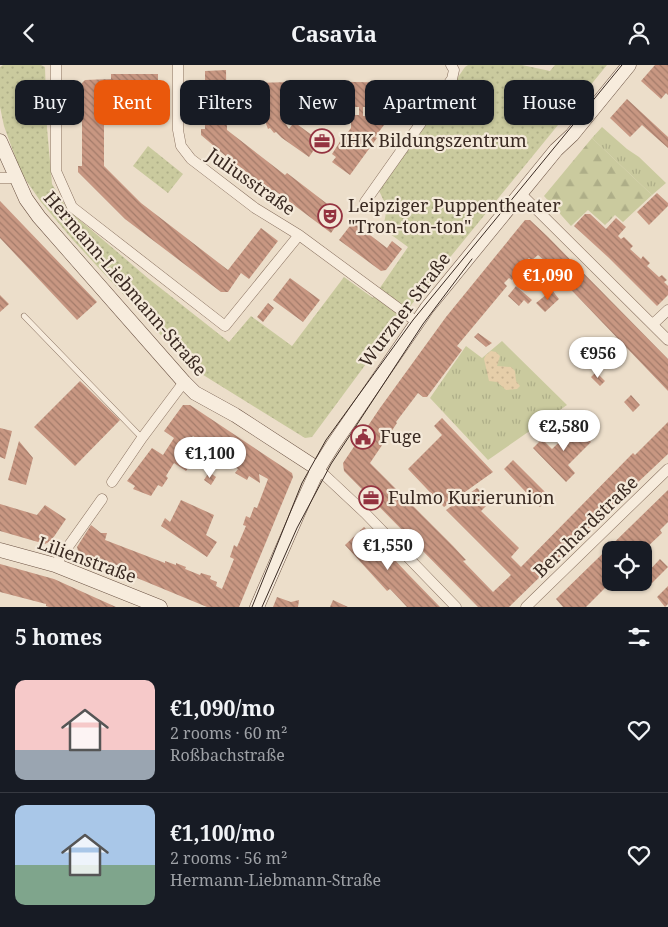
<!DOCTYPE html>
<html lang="en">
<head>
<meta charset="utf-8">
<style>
	body { margin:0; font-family:"Noto Serif",serif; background:#242831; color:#f1f3f6; height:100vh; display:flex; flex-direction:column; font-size:19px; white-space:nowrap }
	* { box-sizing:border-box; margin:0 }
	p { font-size:16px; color:#9ea1a6 }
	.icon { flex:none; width:28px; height:28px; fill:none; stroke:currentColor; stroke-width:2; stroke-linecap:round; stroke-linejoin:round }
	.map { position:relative; height:542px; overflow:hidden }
	.details { display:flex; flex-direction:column; background:#171b24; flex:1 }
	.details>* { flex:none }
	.top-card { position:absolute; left:15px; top:15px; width:639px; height:45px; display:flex; gap:10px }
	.tools { position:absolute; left:602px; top:476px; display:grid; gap:10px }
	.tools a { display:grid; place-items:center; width:50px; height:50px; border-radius:10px; background:#171b24; box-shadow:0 1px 4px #0004; font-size:25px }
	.price { position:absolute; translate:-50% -42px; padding:0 11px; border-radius:18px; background:#fff; color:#222; font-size:16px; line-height:32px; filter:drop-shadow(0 1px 2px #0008) }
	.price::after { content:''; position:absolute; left:50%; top:30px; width:15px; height:11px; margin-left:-8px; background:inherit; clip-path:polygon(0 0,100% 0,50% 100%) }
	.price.current { background:#ea580c; color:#fff }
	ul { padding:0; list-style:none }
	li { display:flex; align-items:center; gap:15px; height:125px; padding:0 15px }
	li+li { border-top:1px solid #363941 }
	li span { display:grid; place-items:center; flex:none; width:140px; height:100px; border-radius:10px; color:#555 }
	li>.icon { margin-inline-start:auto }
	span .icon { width:60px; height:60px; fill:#fffc; stroke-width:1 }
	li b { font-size:21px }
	h2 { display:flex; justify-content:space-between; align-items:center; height:60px; padding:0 15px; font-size:21px }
	.chip { padding:0 18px; border-radius:10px; background:#171b24; box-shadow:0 1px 4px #0004; font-size:18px; line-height:45px }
	.chip.current { background:#ea580c; color:#fff }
	header { display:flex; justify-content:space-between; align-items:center; height:65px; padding:0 15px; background:#171b24; font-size:22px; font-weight:700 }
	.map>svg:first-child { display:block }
</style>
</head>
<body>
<header><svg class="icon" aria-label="back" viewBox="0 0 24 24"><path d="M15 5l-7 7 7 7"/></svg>Casavia<svg class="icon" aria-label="person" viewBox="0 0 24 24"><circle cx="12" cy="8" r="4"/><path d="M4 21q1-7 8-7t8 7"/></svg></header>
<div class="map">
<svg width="668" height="542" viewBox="0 0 668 542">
	<defs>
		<pattern id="grass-tufts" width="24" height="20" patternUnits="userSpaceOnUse" patternTransform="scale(1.25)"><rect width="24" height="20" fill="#caca9e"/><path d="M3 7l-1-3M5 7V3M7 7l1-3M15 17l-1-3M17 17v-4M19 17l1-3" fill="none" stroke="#aeae88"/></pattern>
		<pattern id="forest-firs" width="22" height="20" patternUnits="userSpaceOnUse" patternTransform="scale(1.25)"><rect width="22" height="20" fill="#caca9e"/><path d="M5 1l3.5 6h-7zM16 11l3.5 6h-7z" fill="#aeae88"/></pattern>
		<pattern id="sand-dots" width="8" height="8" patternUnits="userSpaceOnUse" patternTransform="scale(1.25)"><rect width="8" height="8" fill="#e6cea9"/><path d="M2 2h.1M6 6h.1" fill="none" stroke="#c6b191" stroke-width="1.8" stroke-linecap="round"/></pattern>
		<pattern id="park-dots" width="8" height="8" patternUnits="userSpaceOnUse" patternTransform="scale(1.25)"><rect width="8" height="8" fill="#caca9e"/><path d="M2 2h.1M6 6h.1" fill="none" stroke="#aeae88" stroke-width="1.8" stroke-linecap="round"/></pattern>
		<pattern id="building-back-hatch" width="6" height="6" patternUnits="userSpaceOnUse" patternTransform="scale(1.25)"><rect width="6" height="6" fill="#c89782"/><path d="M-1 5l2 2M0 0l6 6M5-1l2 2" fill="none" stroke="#a37b6a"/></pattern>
	</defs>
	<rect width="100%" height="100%" fill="#ecdeca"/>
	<path fill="url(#grass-tufts)" d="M602 62 627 84 639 92 666 118 652 130 592 73Z
		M502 276 567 340 488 395 430 333 466 281 482 293Z"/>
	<path fill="url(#forest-firs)" d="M592 73 652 130 623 157 615 150 605 160 588 145 571 161 544 131Z"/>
	<path fill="url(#sand-dots)" d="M491 286 496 287 500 291 497 301 511 302 515 306 516 316 520 321 517 324 506 325 497 317 489 316 484 294 486 290Z"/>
	<path fill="url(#park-dots)" d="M3 0H41L45 2 47 63 52 119 68 145 149 214 229 277 251 251 292 281 344 212 373 233 408 182 382 163C388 147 387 141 379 126L465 2 468 0H522L550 6 555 0H607L394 261 312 372 305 373 200 308 183 294 72 174 41 137 21 108 4 61 0 42V2Z
		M148 81 183 109 168 128 133 101Z"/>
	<path fill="url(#building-back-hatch)" d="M655 0H668V30L666 28 661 34 641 16Z
		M226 5 227 65 285 110 287 108 343 151 331 168 274 125 273 127 228 93 201 70V64H205V6Z
		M111 9H158V31L112 32 111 25H104V101L141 138 228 205 261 163 278 176 249 214 241 208 228 227H221L125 154 78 107V101H82V18L85 15 111 14Z
		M301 16 409 18 408 45H382V38H365V42H363V51L390 52 375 72 377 73 350 110 332 97 336 92 332 89 343 72H344L351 63V50H359V42H355V37H327V41H316V37H301Z
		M291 17 292 51H281L289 64 294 57 320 76 309 92 282 73 276 67 274 68 270 63 268 64 263 51H254V18Z
		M627 34 668 72V83L642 60 630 72 610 53Z
		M151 41H163V56H151Z
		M657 128 668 138V141L649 160 637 147Z
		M0 136 97 237 77 255 0 173Z
		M585 149H590L606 164 616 153 626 162 618 171 621 174 624 172 633 181 630 184 641 194 643 191 650 198 647 201 659 212 662 210 667 215 664 217 668 221V230L657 241 609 193 574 161Z
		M525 155H530L548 172 668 294V326L557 210 559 208 538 190 532 195 529 193 523 198 522 197 515 205 518 207 512 215 509 213 504 218 507 221 457 281 462 285 427 332H423L418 328 396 357 397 358 370 398 453 481 466 495 463 496 493 527 511 510 446 445 477 423 491 436 481 446 519 483 511 492 521 502 633 388 635 390 668 357V389L618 436 509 542H478L344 406 343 398 380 343 446 252Z
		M353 157 387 183 392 176 402 184 386 205 381 206 339 175Z
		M290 213 320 235 303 257 273 235Z
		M516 221 532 235 528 239 524 235 519 241 508 231Z
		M552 225 559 234 545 247 536 238Z
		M0 230 9 239 0 247Z
		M268 238 274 243 263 257 257 252Z
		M478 268 492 278 486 282 474 272Z
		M596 307 605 316 600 321 591 312Z
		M80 316 120 355 75 401 34 362Z
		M631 330 640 340 633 347 624 337Z
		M183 340H190L292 408 293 412 239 542H207L79 489 77 482 91 460 101 468H107L105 475 165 498V496L176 500V498L186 502 185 504 200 510 201 508 211 511 210 514 217 517 216 521 222 524 234 494 230 492 234 480 237 482 246 461 243 460 246 451 250 453 254 442 257 443 268 414 259 409 260 418 249 411 247 415 235 408 238 404 233 401 234 398 193 371 186 381 198 390 186 406 174 398 166 411 168 413 162 422 158 420 151 431 133 424 135 421 127 416 152 383 163 390 174 373 164 366Z
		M442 353 493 407 444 442 408 404 442 370 434 361Z
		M576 361 591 377 568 400 575 408 566 417 533 383 542 374 552 384Z
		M0 363 12 366 5 394 0 392Z
		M19 376 33 393 26 420 8 415Z
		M513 395 549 431 540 442 504 404Z
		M209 407 216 412 211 420 204 415Z
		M668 425V457L660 465 662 468 644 485H611V517L586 542H563L556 534Z
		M181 435 214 450 206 470 217 477 207 492 161 461 165 453 170 457Z
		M0 439 37 450 45 440 66 454 51 476 45 479 0 466Z
		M364 462 407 508 440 542H407L390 524 387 526 345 480Z
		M660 494 668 502 647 523 641 518H644V511Z
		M0 499 54 514 116 542H49L46 541V539L0 527Z
		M668 521V539L665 542 657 532Z
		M277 532 291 537 299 535 298 542H273Z
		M333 535 348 542H330Z"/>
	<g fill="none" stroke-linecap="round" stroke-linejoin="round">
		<g stroke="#88705f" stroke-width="6">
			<path id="lane" d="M24 251 142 373"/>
		</g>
		<g stroke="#88705f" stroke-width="11">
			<path id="street" d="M56 0V106L72 142 225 261 299 170
				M178 0V65L181 81 191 94 255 143 299 170 417 257
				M0 113H15
				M520 128 668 275
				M365 137 452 14 454 5 451 0
				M653 259 668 245
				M318 404 365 448 456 542
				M112 417 142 373 184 317
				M55 500 102 434
				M526 542 668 404"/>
		</g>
		<g stroke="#6a5142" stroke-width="15">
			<path id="secondary" d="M0 76 26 134 39 152 184 317 195 328 235 350 318 404
				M0 485 55 500 160 542
				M257 542 298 448 318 404 333 380 427 243 556 85 572 70 629 0"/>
		</g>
		<use href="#lane" stroke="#f7ecdd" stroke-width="5"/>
		<use href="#street" stroke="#f7ecdd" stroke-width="10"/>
		<use href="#secondary" stroke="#f7ecdd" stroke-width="14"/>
		<path stroke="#3a2a22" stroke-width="1" d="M252 542 302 418 326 375 413 255 622 0
			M262 542 297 463 331 399 423 259 472 194"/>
	</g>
	<defs>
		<g id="office-ring" transform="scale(1.25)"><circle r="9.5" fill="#f4e9d9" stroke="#943340" stroke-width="1.5"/><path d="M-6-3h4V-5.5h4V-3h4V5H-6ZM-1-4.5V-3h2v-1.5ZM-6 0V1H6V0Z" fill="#943340"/></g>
		<g id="theatre-ring" transform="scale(1.25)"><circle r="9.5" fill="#f4e9d9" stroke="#943340" stroke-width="1.5"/><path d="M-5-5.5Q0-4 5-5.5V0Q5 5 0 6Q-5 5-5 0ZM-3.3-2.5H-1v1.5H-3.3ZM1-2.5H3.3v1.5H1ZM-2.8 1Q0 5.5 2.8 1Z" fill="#943340"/></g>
		<g id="civic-ring" transform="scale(1.25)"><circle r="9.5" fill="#f4e9d9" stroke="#943340" stroke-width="1.5"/><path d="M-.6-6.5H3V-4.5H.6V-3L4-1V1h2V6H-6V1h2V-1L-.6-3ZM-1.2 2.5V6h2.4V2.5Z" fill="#943340"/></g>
	</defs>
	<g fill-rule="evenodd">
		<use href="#office-ring" x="322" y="76"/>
		<use href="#theatre-ring" x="330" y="151"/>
		<use href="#civic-ring" x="363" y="372"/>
		<use href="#office-ring" x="371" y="433"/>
	</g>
	<g text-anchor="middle" stroke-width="4.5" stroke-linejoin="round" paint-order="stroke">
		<g font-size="18" fill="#3a2a22" stroke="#f4e9d9" text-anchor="start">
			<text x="340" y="82">IHK Bildungszentrum</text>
			<text x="348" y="147">Leipziger Puppentheater<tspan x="348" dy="21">"Tron-ton-ton"</tspan></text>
			<text x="380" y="378">Fuge</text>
			<text x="388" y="439">Fulmo Kurierunion</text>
		</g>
		<g font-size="18" fill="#3a2a22" stroke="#f4e9d9">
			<text transform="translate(251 117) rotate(35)" y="6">Juliusstraße</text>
			<text transform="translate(125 219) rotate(49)" y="6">Hermann-Liebmann-Straße</text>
			<text transform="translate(405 245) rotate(-53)" y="6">Wurzner Straße</text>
			<text transform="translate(586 462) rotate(-44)" y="6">Bernhardstraße</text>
			<text transform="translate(87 495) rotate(20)" y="6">Lilienstraße</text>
		</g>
	</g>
</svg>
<div class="tools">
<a><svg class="icon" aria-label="locate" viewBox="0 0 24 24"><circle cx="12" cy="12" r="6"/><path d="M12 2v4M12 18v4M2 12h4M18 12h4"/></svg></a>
</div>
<b class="price current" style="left:548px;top:236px">€1,090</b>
<b class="price" style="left:598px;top:314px">€956</b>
<b class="price" style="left:564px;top:387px">€2,580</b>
<b class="price" style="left:210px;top:414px">€1,100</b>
<b class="price" style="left:388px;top:506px">€1,550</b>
<div class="top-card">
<a class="chip">Buy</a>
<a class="chip current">Rent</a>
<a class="chip">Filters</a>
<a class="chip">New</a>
<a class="chip">Apartment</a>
<a class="chip">House</a>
</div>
</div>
<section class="details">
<h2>5 homes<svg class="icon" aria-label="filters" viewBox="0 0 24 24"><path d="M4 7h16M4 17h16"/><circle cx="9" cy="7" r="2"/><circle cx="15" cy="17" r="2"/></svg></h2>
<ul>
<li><span style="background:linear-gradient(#f6c9c9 70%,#9aa5b1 0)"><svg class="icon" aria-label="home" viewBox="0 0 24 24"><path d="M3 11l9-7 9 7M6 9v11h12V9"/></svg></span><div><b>€1,090/mo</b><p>2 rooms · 60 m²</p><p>Roßbachstraße</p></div><svg class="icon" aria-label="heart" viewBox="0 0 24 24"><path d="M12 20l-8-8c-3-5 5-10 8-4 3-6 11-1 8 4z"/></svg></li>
<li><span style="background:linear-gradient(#a9c7e8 60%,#7fa58c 0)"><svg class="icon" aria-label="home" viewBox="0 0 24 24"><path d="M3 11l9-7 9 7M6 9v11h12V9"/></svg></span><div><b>€1,100/mo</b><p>2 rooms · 56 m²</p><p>Hermann-Liebmann-Straße</p></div><svg class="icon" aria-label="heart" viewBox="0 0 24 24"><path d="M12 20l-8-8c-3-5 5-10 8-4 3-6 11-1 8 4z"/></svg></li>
</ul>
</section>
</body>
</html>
